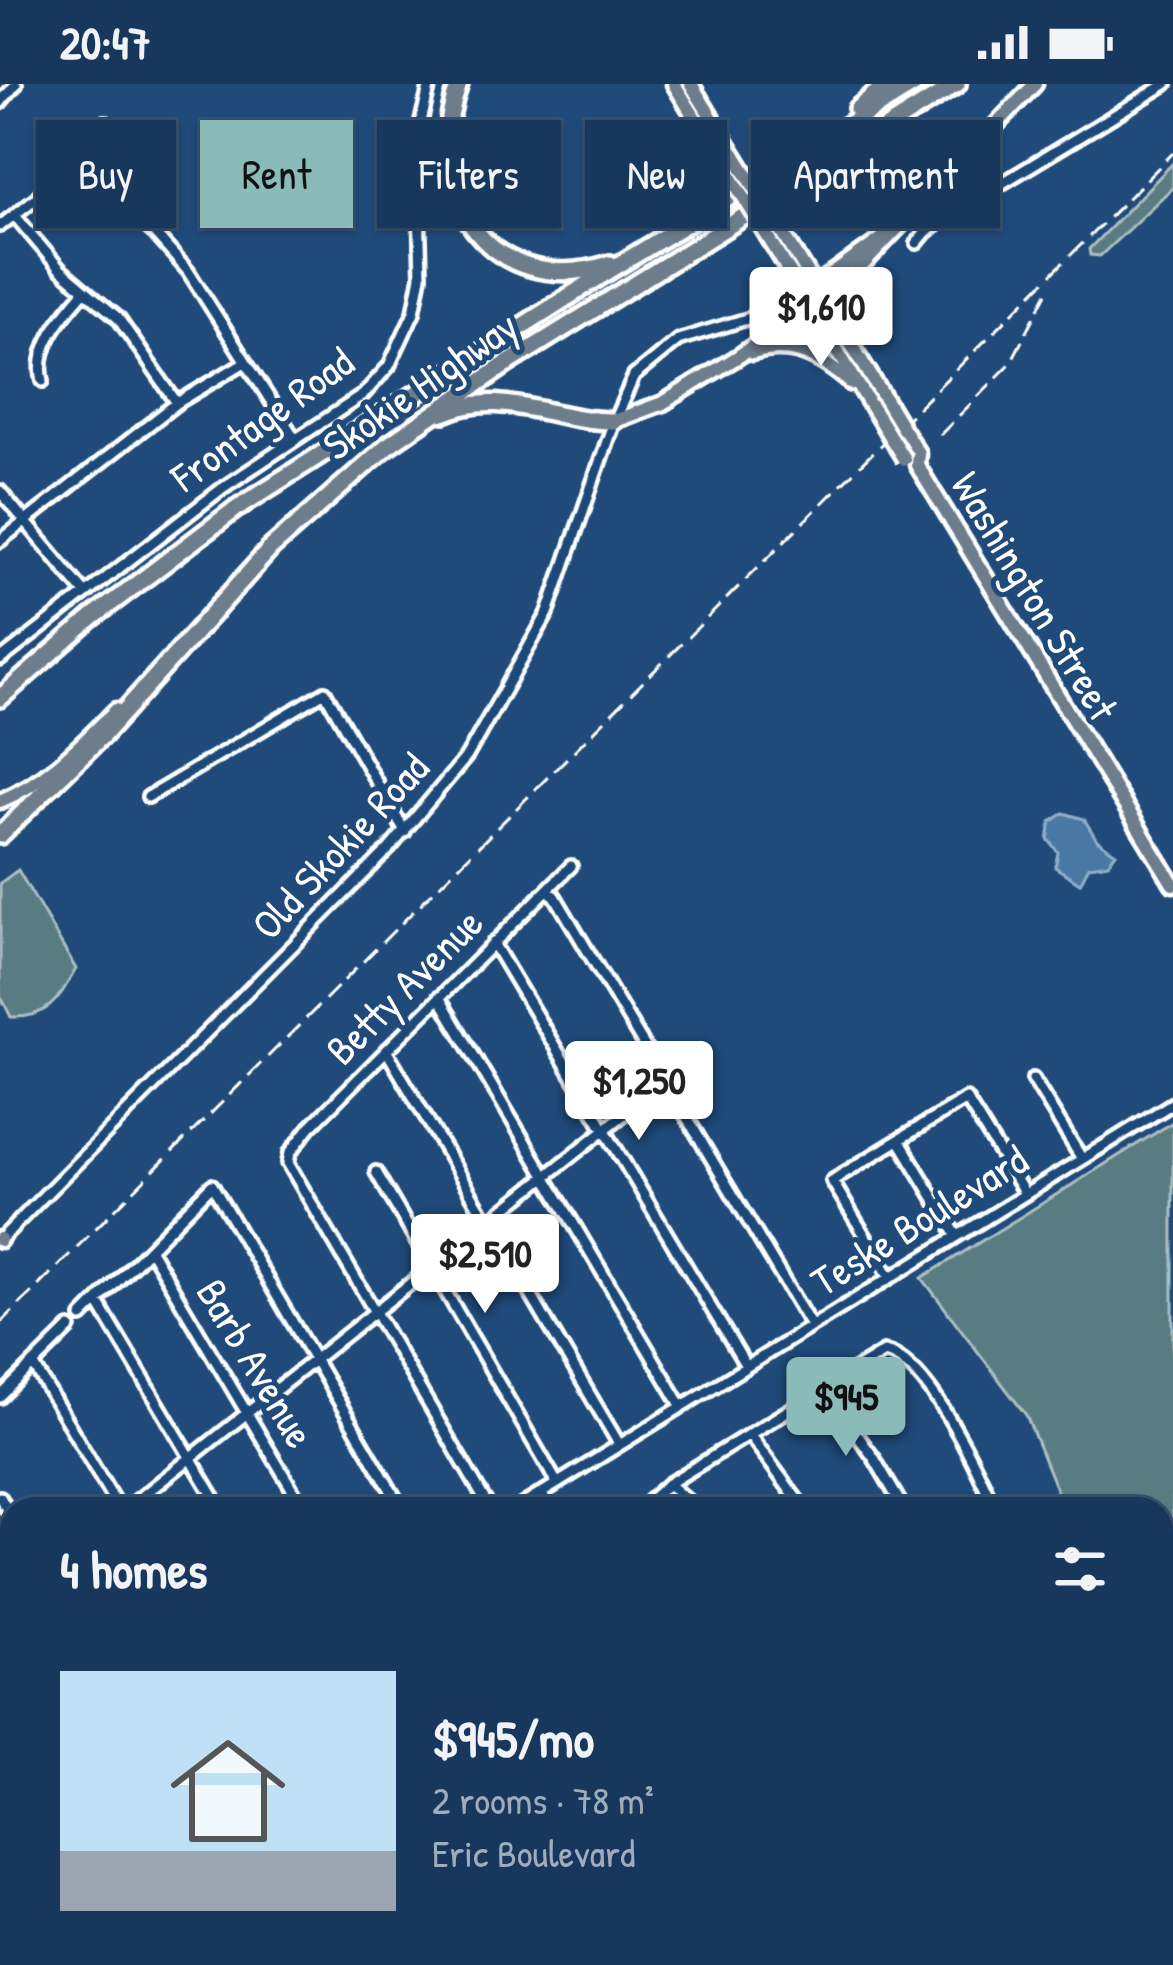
<!DOCTYPE html>
<html lang="en">
<head>
<meta charset="utf-8">
<style>
	body { margin:0; font-family:"Patrick Hand",sans-serif; background:#203f62; color:#f1f3f6; height:100vh; display:flex; flex-direction:column; font-size:45px; white-space:nowrap }
	* { box-sizing:border-box; margin:0 }
	p { font-size:39px; color:#9eacbb }
	.icon { flex:none; width:66px; height:66px; fill:none; stroke:currentColor; stroke-width:2; stroke-linecap:round; stroke-linejoin:round }
	.map { position:relative; flex:1; overflow:hidden }
	.panel { position:absolute; left:0px; top:1413px; width:1173px; height:468px; display:flex; flex-direction:column; background:#17385c; border-radius:36px 36px 0 0; box-shadow:0 3px 9px #0004,0 0 0 3px #365272 }
	.panel>* { flex:none }
	.guide { position:absolute; left:36px; top:36px; width:1101px; height:108px; display:flex; gap:24px }
	.price { position:absolute; translate:-50% -102px; padding:0 27px; border-radius:12px; background:#fff; color:#222; font-size:39px; line-height:78px; filter:drop-shadow(0 3px 6px #0008) }
	.price::after { content:''; position:absolute; left:50%; top:72px; width:36px; height:27px; margin-left:-18px; background:inherit; clip-path:polygon(0 0,100% 0,50% 100%) }
	.price.current { background:#8bbbb9; color:#111 }
	ul { padding:0; list-style:none }
	li { display:flex; align-items:center; gap:36px; height:300px; padding:0 60px }
	li+li { border-top:3px solid #365272 }
	li span { display:grid; place-items:center; flex:none; width:336px; height:240px; border-radius:0px; color:#555 }
	li>.icon { margin-inline-start:auto }
	span .icon { width:144px; height:144px; fill:#fffc; stroke-width:1 }
	li b { font-size:51px }
	h2 { display:flex; justify-content:space-between; align-items:center; height:144px; padding:0 60px; font-size:51px }
	.tag { padding:0 42px; border-radius:0px; background:#17385c; box-shadow:0 3px 9px #0004,0 0 0 3px #365272; font-size:42px; line-height:108px }
	.tag.current { background:#8bbbb9; color:#111 }
	.status { display:flex; justify-content:space-between; align-items:center; height:84px; padding:0 60px; background:#17385c; direction:ltr }
	.status svg { height:33px; fill:currentColor }
	.map>svg:first-child { display:block }
</style>
</head>
<body>
<div class="status"><b>20:47</b><svg viewBox="0 0 49 12"><path d="M0 12V9h3v3zM5 12V6h3v6zM10 12V3h3v9zM15 12V0h3v12zM26 1h20v11H26zM47 4h2v5h-2z"/></svg></div>
<div class="map">
<svg width="1173" height="1881" viewBox="0 0 1173 1881">
	<rect width="100%" height="100%" fill="#1f4a7a"/>
	<filter id="ink" filterUnits="userSpaceOnUse"><feTurbulence type="fractalNoise" baseFrequency=".00833" numOctaves="2"/><feDisplacementMap in="SourceGraphic" scale="24" xChannelSelector="R" yChannelSelector="G"/><feConvolveMatrix kernelMatrix="1 2 1 2 8 2 1 2 1" color-interpolation-filters="sRGB"/></filter>
	<g filter="url(#ink)">
		<path fill="#597c82" stroke="#acbec0" stroke-width="3" d="M1173 79V103L1100 172 1090 171 1089 165Z
			M18 786 76 885C59 914 49 935 11 933L0 911V799Z
			M1173 1038V1584L1161 1591V1425H1064L1026 1331 922 1194Z
			M1173 1783V1881H754L775 1869H1161V1785Z
			M459 1869H606L597 1881H460Z"/>
		<path fill="#4878a4" stroke="#91aec8" stroke-width="3" d="M1064 729 1084 735 1097 756 1116 769 1108 779 1089 782 1080 799 1055 783 1058 768 1048 755 1051 738Z"/>
		<g fill="none" stroke-linecap="round" stroke-linejoin="round">
			<path stroke="#91aec8" stroke-width="3" d="M297 1881 319 1869"/>
			<g stroke="#fff" stroke-width="18">
				<path id="minor" d="M0 19 16 0
					M71 75 155 150 188 187 295 355
					M16 133 60 185 118 234 177 319
					M0 142 36 114 105 38
					M917 159 926 148 973 117 1166 0
					M43 297C34 262 64 231 85 206
					M0 407 84 508
					M0 457 177 319 245 278
					M0 576 224 403 363 311 389 282 414 228 421 192 417 54 430 0
					M148 713 325 608 405 748
					M547 806 555 812 811 1242
					M493 859 746 1282
					M439 913 681 1321
					M386 966 619 1360
					M1033 995 1082 1075
					M899 1056 957 1152
					M376 1088 557 1399
					M0 1156 390 764 467 672 548 529 614 337 634 292 678 256 783 224 816 202
					M150 1166 304 1425
					M890 1193 832 1097 841 1091 966 1015 1025 1110
					M99 1220 221 1425
					M82 1233 212 1101 402 1425
					M33 1280 119 1425
					M823 1304 874 1374 904 1425
					M0 1313 70 1244
					M749 1350 804 1425
					M668 1400 697 1425
					M541 1409 551 1425
					M0 1413 12 1434
					M126 1425 666 997
					M490 1425 288 1079 290 1069 310 1043 571 782
					M516 1425 1173 1019
					M640 1425 668 1400 884 1268C927 1275 978 1386 995 1425
					M0 1525 12 1515
					M0 1594 12 1614
					M0 1742 12 1761
					M0 1850 12 1865
					M15 1869 25 1881
					M95 1869 105 1881
					M252 1881 271 1869"/>
			</g>
			<g stroke="#fff" stroke-width="21">
				<path id="major" d="M674 0 724 81
					M691 0 736 73
					M781 146 882 310
					M768 153 871 322
					M816 202 887 151
					M752 269C793 257 821 273 852 300
					M614 337 663 319 739 272 853 191 1035 0
					M903 345 918 369 917 381 1173 800
					M0 717C47 698 81 661 116 626
					M0 1155V1156
					M0 1788 12 1803
					M0 1805 12 1820
					M50 1869 60 1881
					M64 1869 73 1881"/>
			</g>
			<g stroke="#fff" stroke-width="24">
				<path id="highway" d="M459 0C419 108 489 218 610 180
					M857 25 887 0
					M444 329C500 303 556 338 614 337
					M0 614 92 534 237 424 607 188 915 0
					M0 751 103 651 271 464 387 362 505 281 957 0"/>
			</g>
			<use href="#minor" stroke="#1f4a7a" stroke-width="9"/>
			<use href="#major" stroke="#6d7d8c" stroke-width="12"/>
			<use href="#highway" stroke="#6d7d8c" stroke-width="15"/>
			<path stroke="#fff" stroke-width="3" stroke-dasharray="18 9" stroke-linecap="butt" d="M940 351 1010 280 1050 203
				M0 1240 1173 69"/>
			<g stroke="#fff" stroke-width="21" stroke-linecap="butt">
				<path id="major-bridge" d="M736 73 781 146
					M724 81 768 153
					M882 310 903 345
					M871 322 904 375"/>
			</g>
			<use href="#major-bridge" stroke="#6d7d8c" stroke-width="12"/>
		</g>
	</g>
	<g text-anchor="middle" stroke-width="10" stroke-linejoin="round" paint-order="stroke">
		<g font-size="42" fill="#fff" stroke="#1f4a7a">
			<text transform="translate(420 301) rotate(-35)" y="15">Skokie Highway</text>
			<text transform="translate(262 335) rotate(-36)" y="15">Frontage Road</text>
			<text transform="translate(1035 512) rotate(59)" y="15">Washington Street</text>
			<text transform="translate(340 762) rotate(-47)" y="15">Old Skokie Road</text>
			<text transform="translate(404 902) rotate(-45)" y="15">Betty Avenue</text>
			<text transform="translate(919 1136) rotate(-32)" y="15">Teske Boulevard</text>
			<text transform="translate(256 1279) rotate(59)" y="15">Barb Avenue</text>
		</g>
	</g>
</svg>
<b class="price" style="left:821px;top:285px">$1,610</b>
<b class="price" style="left:639px;top:1059px">$1,250</b>
<b class="price" style="left:485px;top:1232px">$2,510</b>
<b class="price current" style="left:846px;top:1375px">$945</b>
<div class="guide">
<a class="tag">Buy</a>
<a class="tag current">Rent</a>
<a class="tag">Filters</a>
<a class="tag">New</a>
<a class="tag">Apartment</a>
</div>
<section class="panel">
<h2>4 homes<svg class="icon" aria-label="filters" viewBox="0 0 24 24"><path d="M4 7h16M4 17h16"/><circle cx="9" cy="7" r="2"/><circle cx="15" cy="17" r="2"/></svg></h2>
<ul>
<li><span style="background:linear-gradient(#bfe0f5 75%,#9aa5b1 0)"><svg class="icon" aria-label="home" viewBox="0 0 24 24"><path d="M3 11l9-7 9 7M6 9v11h12V9"/></svg></span><div><b>$945/mo</b><p>2 rooms · 78 m²</p><p>Eric Boulevard</p></div></li>
</ul>
</section>
</div>
</body>
</html>
